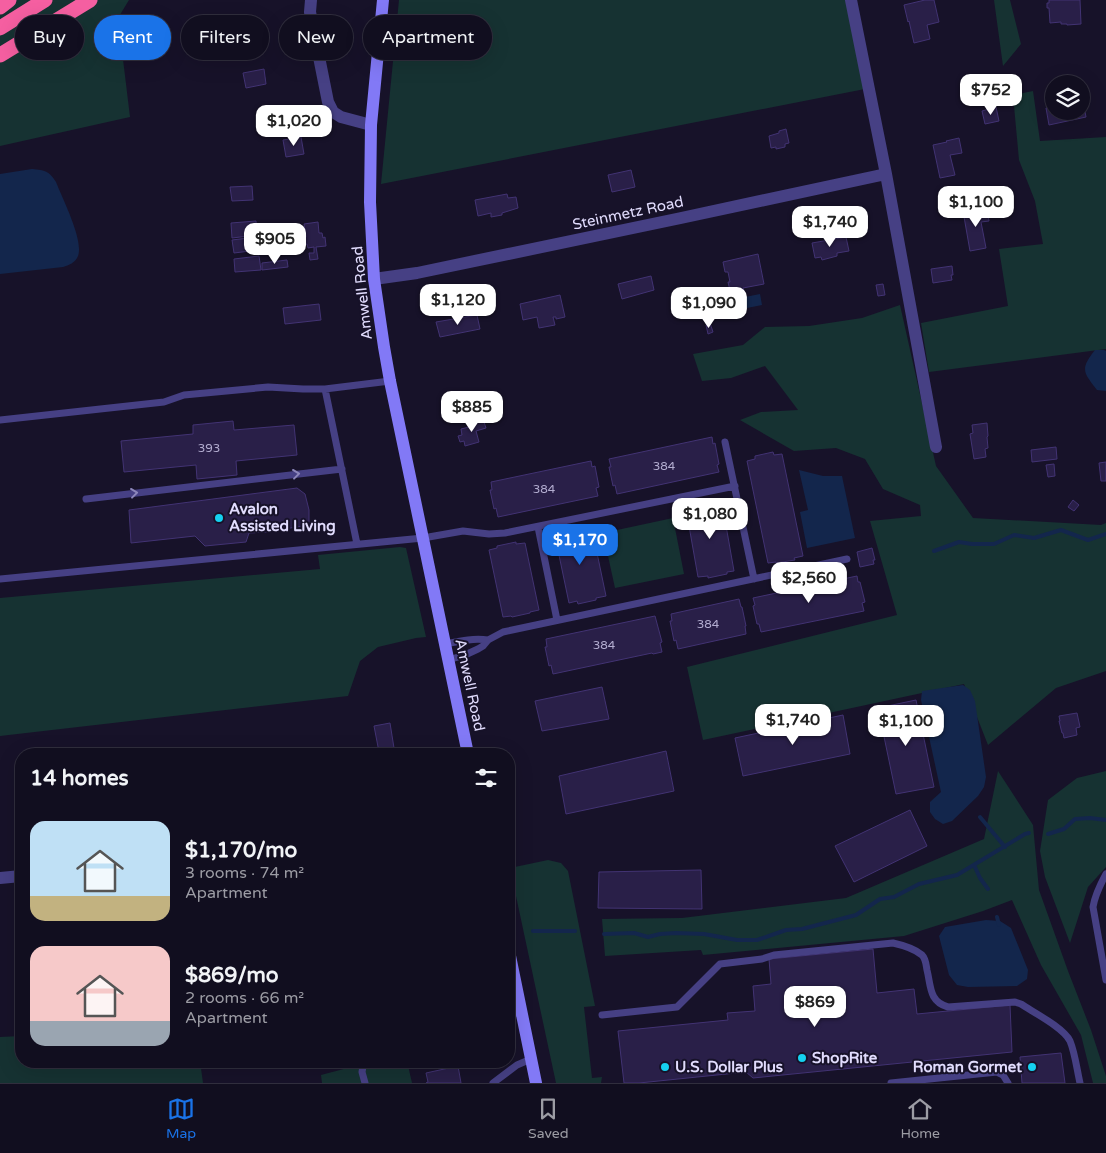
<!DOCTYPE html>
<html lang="en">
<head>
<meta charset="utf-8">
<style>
	body { margin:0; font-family:"Varela Round",sans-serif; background:#1e1c2c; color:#f1f3f6; height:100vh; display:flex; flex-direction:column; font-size:19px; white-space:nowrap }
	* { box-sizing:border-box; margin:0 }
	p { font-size:16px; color:#9c9ca4 }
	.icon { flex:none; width:28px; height:28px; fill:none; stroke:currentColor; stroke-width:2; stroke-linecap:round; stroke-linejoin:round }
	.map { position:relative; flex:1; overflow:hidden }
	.drawer { position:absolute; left:15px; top:748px; width:500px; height:320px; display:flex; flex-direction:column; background:#110e1f; border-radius:20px; box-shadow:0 5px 20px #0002,0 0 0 1px #302e3d }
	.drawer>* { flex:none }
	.hud { position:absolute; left:15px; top:15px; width:500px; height:45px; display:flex; gap:10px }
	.buttons { position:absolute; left:1045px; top:75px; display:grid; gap:10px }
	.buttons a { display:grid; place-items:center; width:45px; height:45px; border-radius:50%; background:#110e1f; box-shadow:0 5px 20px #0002,0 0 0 1px #302e3d; font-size:25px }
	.price { position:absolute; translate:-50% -42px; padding:0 11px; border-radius:10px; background:#fff; color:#222; font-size:16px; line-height:32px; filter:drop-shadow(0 1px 2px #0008) }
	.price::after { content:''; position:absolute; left:50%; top:30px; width:15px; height:11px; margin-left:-8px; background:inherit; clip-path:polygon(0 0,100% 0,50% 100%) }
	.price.current { background:#1a73e8; color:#fff }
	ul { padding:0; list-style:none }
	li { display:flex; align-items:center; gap:15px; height:125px; padding:0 15px }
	li span { display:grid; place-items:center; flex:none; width:140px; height:100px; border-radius:15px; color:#555 }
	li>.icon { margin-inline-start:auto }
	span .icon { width:60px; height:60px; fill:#fffc; stroke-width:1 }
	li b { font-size:21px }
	h2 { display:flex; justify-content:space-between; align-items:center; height:60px; padding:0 15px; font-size:21px }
	.tag { padding:0 18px; border-radius:22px; background:#110e1f; box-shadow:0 5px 20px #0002,0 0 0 1px #302e3d; font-size:18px; line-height:45px }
	.tag.current { background:#1a73e8; color:#fff }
	.tabs { display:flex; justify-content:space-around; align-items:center; height:70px; border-top:1px solid #302e3d; background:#110e1f; font-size:14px; color:#9c9ca4 }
	.tabs a { display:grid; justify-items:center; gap:2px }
	.tabs .current { color:#1a73e8 }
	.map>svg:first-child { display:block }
</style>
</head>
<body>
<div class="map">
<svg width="1106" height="1083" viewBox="0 0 1106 1083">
	<rect width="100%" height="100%" fill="#171229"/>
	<path fill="#163232" d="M0 0H129L118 18 130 117 0 146Z
		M399 0H851L870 88 381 184Z
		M994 0H1010L1021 44 1003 66Z
		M1033 91 1040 141 1106 137V349L929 372 921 323 1008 306 999 249 1043 244 1035 201 1019 160 1013 95Z
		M900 305 936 466 973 518 1101 525 1106 523V671L1056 688 988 745 964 684 703 740 687 667 897 615 870 521 921 516 920 505 883 489 865 459 836 448 794 451 740 420 761 412 798 410 765 366 731 378 702 381 693 354 743 345 765 327 809 326 862 318Z
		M673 518 684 574 615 588 603 533Z
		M400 547 406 548 426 637 416 638 378 647 360 661 348 696 0 736V598L320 569 318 555Z
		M998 771 1033 825 1039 890 1068 971 1091 1030 1106 1076V1083H1093L1081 1035 1041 965 1012 900 983 911 904 936 703 955 701 950 605 956 602 919 682 918 846 898 984 839Z
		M1106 771V867L1088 887 1070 943 1045 877 1040 851 1048 800 1077 778Z
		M548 860 561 863 568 871 595 1006 584 1007 592 1078 602 1077 601 1083H556L510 868Z
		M21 1036V1061H200L203 1083H0V1037Z
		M362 1061H407L412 1083H322L321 1075 355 1066Z"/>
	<path fill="#13264c" d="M32 169C45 170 49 171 56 182 62 198 84 240 78 256 75 263 69 265 63 267L0 274V174Z
		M760 294 762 305 742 309 740 298Z
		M1095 350H1104L1106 351V391L1097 390C1083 372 1080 369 1095 350Z
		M799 470 823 476H842L855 538 807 548 800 512 808 510Z
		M963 685 970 690 975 701 986 777 984 787 978 796 952 821 943 824 935 819 930 812V802L941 792 921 700 922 691Z
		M986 920 1000 921 1011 928 1028 970 1027 979 1017 986 968 987 957 985 949 975 939 936 945 927Z"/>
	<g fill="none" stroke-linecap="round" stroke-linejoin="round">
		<path stroke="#13264c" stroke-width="4" d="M934 551 959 542 972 544H994L1014 535 1034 538 1061 530 1088 540 1106 534
			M980 817 1005 847
			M1048 834 1064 829 1075 819 1090 818 1106 820
			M974 865 980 878 988 889
			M997 917 999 925
			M533 931H575
			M604 934 634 933 648 937 660 934 676 933 704 934 737 940H757L786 930 802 929 856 915 880 899 894 897 919 884 957 875 1025 834 1029 833"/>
	</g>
	<path fill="#291f48" stroke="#423373" d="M925 0H934L939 22 927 25 930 39 914 43 909 21 908 22 904 5Z
		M1049 0H1080L1081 24 1067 25V24H1061V22L1050 23 1049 8H1047V3H1049Z
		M264 69 266 84 246 88 243 73Z
		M1081 101H1083L1086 117 1049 125 1046 108 1054 107V111H1081Z
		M996 107 999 121 985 124 982 111Z
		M786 129 789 143 785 144V147L776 149V147L771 148 769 136 779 133V131Z
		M301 137 304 154 286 157 283 140Z
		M959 138 962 153 950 155 955 175 940 178 933 145 947 142 946 141Z
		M631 170 635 187 612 192 608 175Z
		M252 186 253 200 232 201 230 187Z
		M507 194 508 198 516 197 518 208 502 213V215L491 217V213L478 216 475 200Z
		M987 208 989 221 981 222 986 248 970 251 963 211Z
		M256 221 257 235 232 238 231 223Z
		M318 222 319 233H322L323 238 325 237 326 246 316 247 318 259 310 260 309 253H314V247L308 248 307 244 301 245 300 238 306 237 304 224Z
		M256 237 258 250 234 253 232 240Z
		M846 237 849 251 837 253V256L822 260 821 257 815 258 812 243Z
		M758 254 764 284 743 288 744 292 731 295 728 282H730L728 272H725L723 262Z
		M259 256 261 270 235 272 234 259Z
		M287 260 288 267 262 270V263Z
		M952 266 953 275H951L952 280 933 283 931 269Z
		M651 276 654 290 622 299 618 284Z
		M883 284 885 295 878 296 876 285Z
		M560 295 565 317 556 319V317H553L555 325 539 328 537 317 523 320 520 304Z
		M319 304 321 320 285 324 283 308Z
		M477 315 480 329 440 337 436 322Z
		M710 323 713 332 708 334 706 325Z
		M482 404 484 416 472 418 470 406Z
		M483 419 486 428 476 431 479 442 465 446 464 441 460 442 458 436 462 435 461 429 469 427 468 423Z
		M233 421 234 430 294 425 297 455 236 461 237 475 197 479 196 465 124 472 121 441 193 434V425Z
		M987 423 988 436 987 437 988 448 985 449 986 457 974 459 970 434 973 433 972 425Z
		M712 437 713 444 715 443 719 464 717 465 719 472 617 494 615 485 613 486 609 467H611L609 459Z
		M1056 447 1057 459 1032 462 1031 450Z
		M773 452 774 455 782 454 803 556 794 558 795 560 776 563V562L768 563 747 461 755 459V456Z
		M591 461 592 467 595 466 599 487 596 488 598 496 498 517 496 508 494 509 490 490H492L491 482Z
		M1106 462V481H1101L1099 463Z
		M1054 464 1055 476 1048 477 1046 465Z
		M297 488 305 494 309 510V525L266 532 249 533 246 542 205 546 195 536 131 543 129 510Z
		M1073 500 1079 505 1074 511 1068 507Z
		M713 502V504L722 503 734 571 727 572V574L708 578V576L698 577 686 509 694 508 693 505Z
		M582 528 583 531 592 529 606 596 596 598V600L578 604 577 601 569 603 555 536 564 534V532Z
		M516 542V544L525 543 539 610 530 612V613L512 617 511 616 503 617 489 550 497 548V546Z
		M872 548 875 560H873L874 564 860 567 857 552Z
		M857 576 858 582H860L865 602 862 603 864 611 761 632 759 624H757L753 606 755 605 753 598Z
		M739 599 741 607H742L746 626H745L746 634 678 649 676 640 674 641 670 621H672L671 614Z
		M655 616 662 642 660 643 662 652 653 654 652 653 553 674 551 665 549 666 545 647H547L546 639Z
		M602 687 609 719 542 731 535 701Z
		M916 700 934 787 896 794 878 708Z
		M1077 713 1080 727 1076 728 1077 735 1064 738 1063 733H1062L1059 721H1060L1059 716Z
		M843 715 850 754 743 776 735 738Z
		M390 723 394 748 379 752 374 726Z
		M666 751 674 791 566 814 559 776Z
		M17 806H21V819H18Z
		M910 810 927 846 854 882 835 846Z
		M701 870 702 909 598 908 599 872Z
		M17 928H21V945H19Z
		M873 949 877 993 914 989 917 1014 1010 1005 1012 1052 753 1078 746 1072 639 1083H624L618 1031 728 1020 727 1013 755 1011 753 986 771 984 769 959Z
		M1061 1053 1065 1083H1022L1020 1057Z
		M458 1066 461 1083H426L428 1082 426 1073Z"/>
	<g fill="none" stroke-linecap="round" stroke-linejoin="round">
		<path stroke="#464084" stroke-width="7" d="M325 389 357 544
			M0 420 164 402 184 395 268 387 303 389H325L390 381
			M725 442 754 579
			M86 499 342 469
			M538 527 557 620
			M0 579 423 538 463 531 489 534 505 533 735 486
			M445 644C460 641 473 638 488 640
			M448 660 465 655 478 649 483 646 488 640 503 632 847 559
			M1106 874C1100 885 1095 895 1093 907L1106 980
			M509 1015 522 1012
			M602 1015 677 1007 720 964 762 959 774 955 893 943C902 945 915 949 922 955 926 959 926 965 927 970 931 986 929 1002 948 1007L1015 1002 1021 1004C1033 1012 1064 1028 1070 1041 1075 1053 1077 1070 1080 1083
			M364 1061 362 1072 365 1083
			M493 1083 517 1065 531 1059
			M891 1083 997 1072 1003 1075 1008 1083"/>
		<path stroke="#464084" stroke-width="12" d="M311 0 310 12 328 102 333 112 341 117 371 125
			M851 0 886 174 936 447
			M374 279 417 273 681 218 886 174
			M0 878 21 876"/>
		<path stroke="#8279f6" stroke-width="12" d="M383 0 371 125 370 202 374 279 384 347 390 381 468 754
			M509 951 536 1083"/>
		<path stroke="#f55fa1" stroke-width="15" d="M0 7 9 0
			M0 28 45 0
			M0 55 90 0"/>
	</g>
	<defs><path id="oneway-chevron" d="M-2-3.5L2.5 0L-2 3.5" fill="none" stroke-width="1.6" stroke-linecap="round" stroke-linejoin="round" transform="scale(1.25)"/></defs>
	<g stroke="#8c86ba">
		<use href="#oneway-chevron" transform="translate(296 474) rotate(-7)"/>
		<use href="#oneway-chevron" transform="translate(134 493) rotate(-7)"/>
	</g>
	<g fill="#15d1f0" stroke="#171229" stroke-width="2">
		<circle cx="219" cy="518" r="5"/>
		<circle cx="802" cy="1058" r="5"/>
		<circle cx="665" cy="1067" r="5"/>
		<circle cx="1032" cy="1067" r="5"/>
	</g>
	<g text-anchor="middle" stroke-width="4" stroke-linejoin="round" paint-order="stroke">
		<g font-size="12" fill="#b3add0">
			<text x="209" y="452">393</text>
			<text x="664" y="470">384</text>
			<text x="544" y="493">384</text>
			<text x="708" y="628">384</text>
			<text x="604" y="649">384</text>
		</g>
		<g font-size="15" fill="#e1dcfd" stroke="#171229">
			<text transform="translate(628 213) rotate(-12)" y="5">Steinmetz Road</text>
			<text transform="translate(362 293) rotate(-96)" y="5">Amwell Road</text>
			<text transform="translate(470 685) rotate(78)" y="5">Amwell Road</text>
		</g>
		<g font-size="15" font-weight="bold" fill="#e1dcfd" stroke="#171229" text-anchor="start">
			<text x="229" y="514">Avalon<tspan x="229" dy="17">Assisted Living</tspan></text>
			<text x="812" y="1063">ShopRite</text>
			<text x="675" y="1072">U.S. Dollar Plus</text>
			<text x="1022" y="1072" text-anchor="end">Roman Gormet</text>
		</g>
	</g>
</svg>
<div class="buttons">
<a><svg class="icon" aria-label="layers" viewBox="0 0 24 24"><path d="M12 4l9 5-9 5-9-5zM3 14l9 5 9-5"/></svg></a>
</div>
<b class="price" style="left:991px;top:116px">$752</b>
<b class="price" style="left:294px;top:147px">$1,020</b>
<b class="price" style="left:976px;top:228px">$1,100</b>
<b class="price" style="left:830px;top:248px">$1,740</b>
<b class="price" style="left:275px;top:265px">$905</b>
<b class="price" style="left:458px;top:326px">$1,120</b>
<b class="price" style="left:709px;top:329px">$1,090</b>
<b class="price" style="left:472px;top:433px">$885</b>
<b class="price" style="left:710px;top:540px">$1,080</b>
<b class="price current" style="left:580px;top:566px">$1,170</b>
<b class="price" style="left:809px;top:604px">$2,560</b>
<b class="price" style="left:793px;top:746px">$1,740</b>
<b class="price" style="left:906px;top:747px">$1,100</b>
<b class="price" style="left:815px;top:1028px">$869</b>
<div class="hud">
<a class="tag">Buy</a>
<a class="tag current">Rent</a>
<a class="tag">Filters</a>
<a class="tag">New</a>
<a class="tag">Apartment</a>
</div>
<section class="drawer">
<h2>14 homes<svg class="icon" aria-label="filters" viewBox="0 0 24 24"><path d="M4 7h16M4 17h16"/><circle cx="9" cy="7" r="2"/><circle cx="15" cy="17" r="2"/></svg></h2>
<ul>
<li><span style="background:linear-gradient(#bfe0f5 75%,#c2b280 0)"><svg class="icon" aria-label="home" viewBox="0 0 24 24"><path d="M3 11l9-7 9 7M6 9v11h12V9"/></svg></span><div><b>$1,170/mo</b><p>3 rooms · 74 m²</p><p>Apartment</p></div></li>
<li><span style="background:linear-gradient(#f6c9c9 75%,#9aa5b1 0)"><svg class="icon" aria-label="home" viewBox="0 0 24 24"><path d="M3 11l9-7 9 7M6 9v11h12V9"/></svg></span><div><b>$869/mo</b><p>2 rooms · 66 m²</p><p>Apartment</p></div></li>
</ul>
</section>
</div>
<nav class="tabs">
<a class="current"><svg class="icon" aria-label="map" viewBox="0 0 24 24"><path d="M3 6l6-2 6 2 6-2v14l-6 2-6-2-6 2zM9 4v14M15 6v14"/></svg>Map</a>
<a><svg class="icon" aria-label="saved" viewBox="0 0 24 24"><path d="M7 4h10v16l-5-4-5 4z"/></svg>Saved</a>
<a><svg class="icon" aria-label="home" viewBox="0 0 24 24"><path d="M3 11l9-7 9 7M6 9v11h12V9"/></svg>Home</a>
</nav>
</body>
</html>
